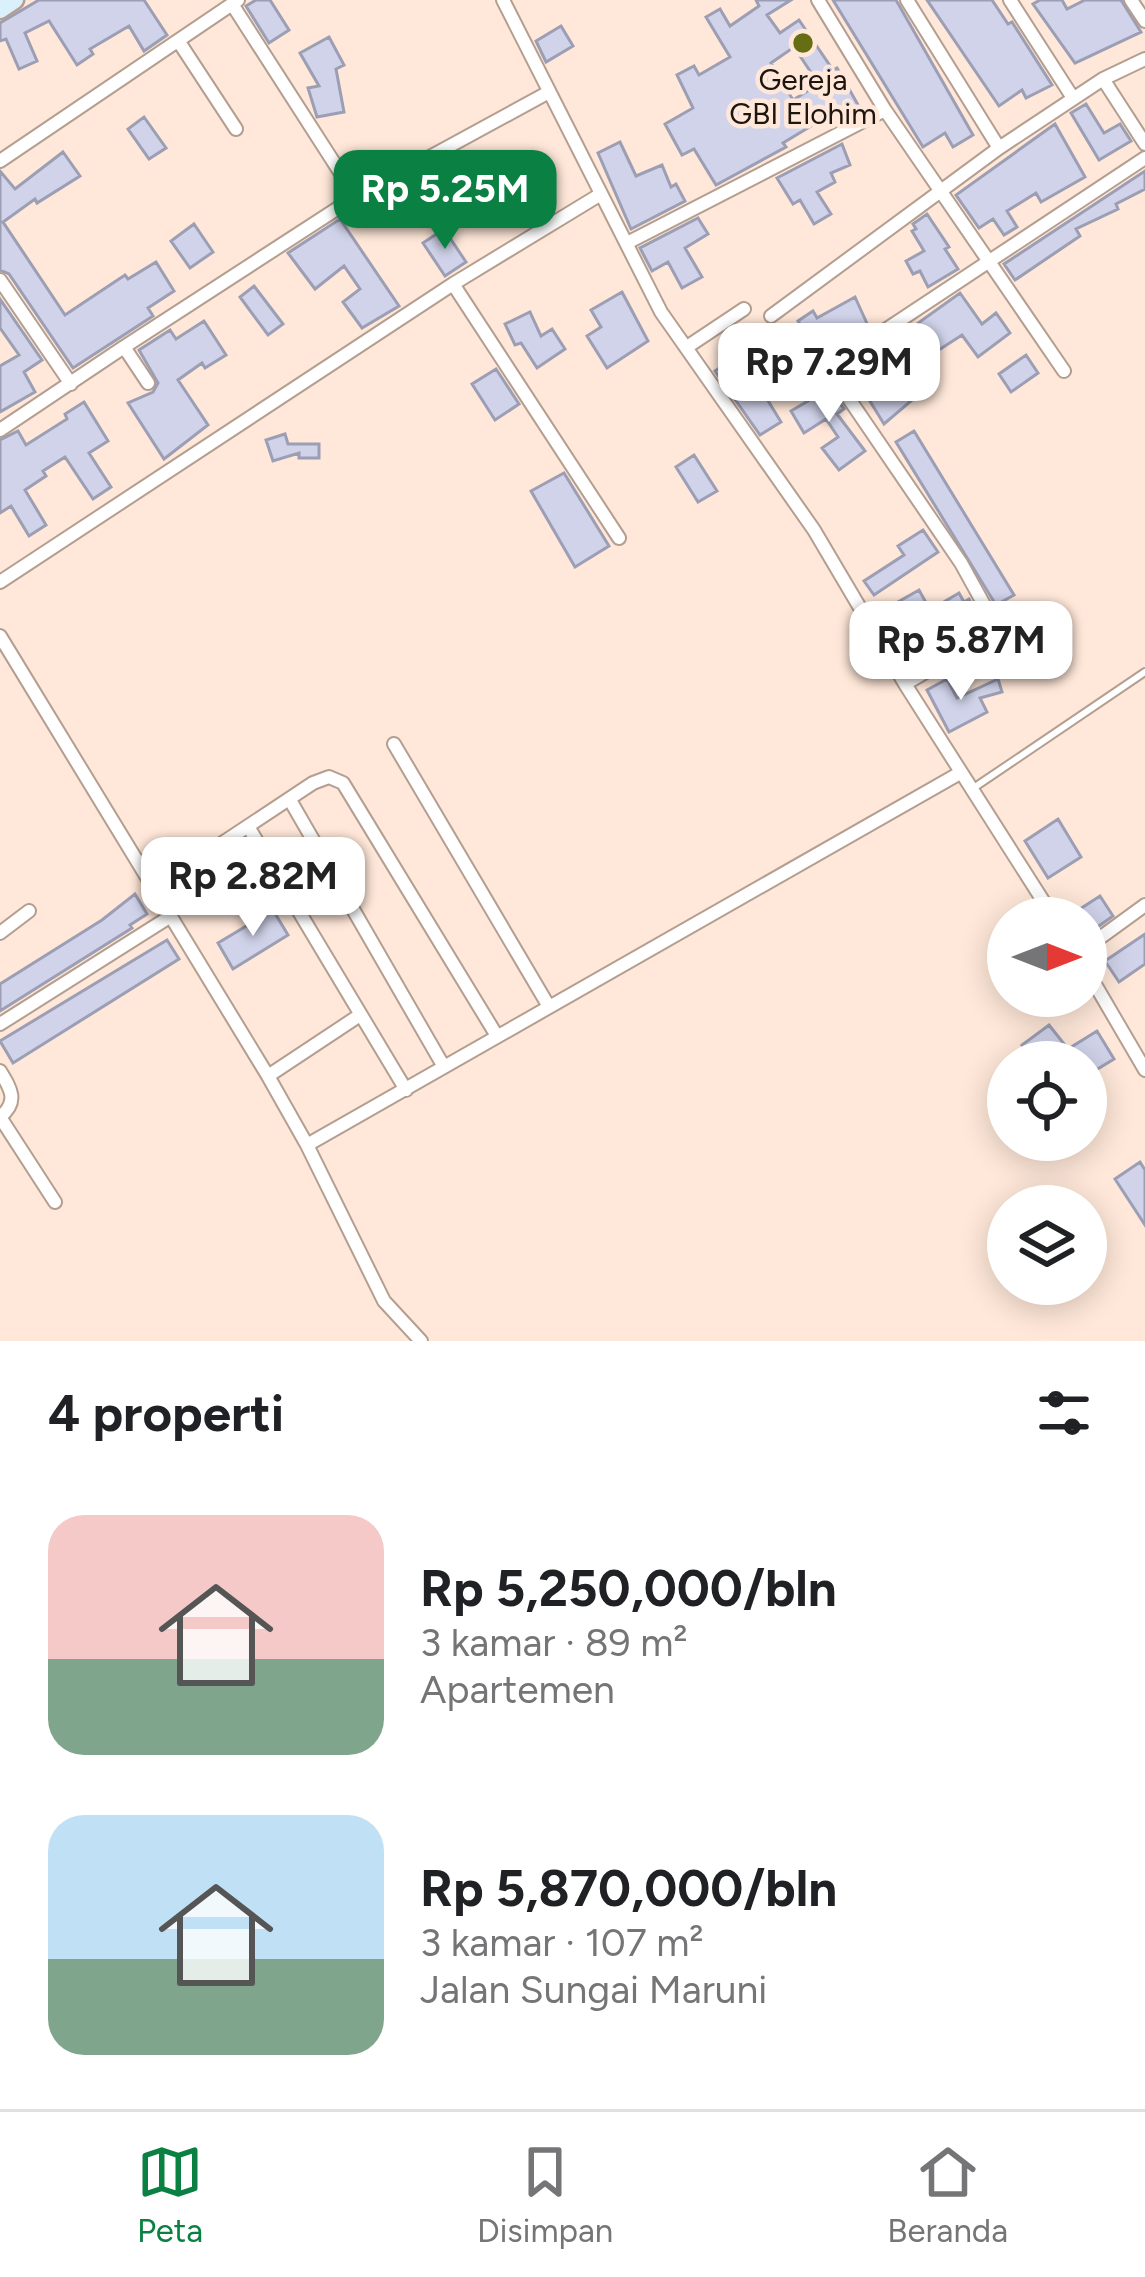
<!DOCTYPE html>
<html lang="id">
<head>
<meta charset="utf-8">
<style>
	body { margin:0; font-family:Figtree,sans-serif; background:#f6f6f6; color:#202124; height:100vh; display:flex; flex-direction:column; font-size:45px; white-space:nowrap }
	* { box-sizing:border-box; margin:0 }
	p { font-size:39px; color:#757577 }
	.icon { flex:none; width:66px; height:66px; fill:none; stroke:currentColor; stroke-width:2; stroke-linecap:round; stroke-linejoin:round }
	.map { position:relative; height:1341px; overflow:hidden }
	.sheet { display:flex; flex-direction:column; background:#fff; flex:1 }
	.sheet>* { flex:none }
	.needle { width:78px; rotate:90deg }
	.controls { position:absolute; left:987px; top:897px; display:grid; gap:24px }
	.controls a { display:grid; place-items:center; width:120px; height:120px; border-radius:50%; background:#fff; box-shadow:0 6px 30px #0003; font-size:60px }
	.price { position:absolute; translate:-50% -102px; padding:0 27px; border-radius:24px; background:#fff; color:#222; font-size:39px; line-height:78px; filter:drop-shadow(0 3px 6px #0008) }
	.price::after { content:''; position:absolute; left:50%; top:72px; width:36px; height:27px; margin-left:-18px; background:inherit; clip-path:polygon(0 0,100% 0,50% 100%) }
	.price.on { background:#0b8043; color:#fff }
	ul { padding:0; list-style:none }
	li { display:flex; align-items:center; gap:36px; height:300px; padding:0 48px }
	li span { display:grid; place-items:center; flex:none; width:336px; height:240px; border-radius:36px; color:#555 }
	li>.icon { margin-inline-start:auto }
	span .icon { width:144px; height:144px; fill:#fffc; stroke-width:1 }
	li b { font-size:51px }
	h2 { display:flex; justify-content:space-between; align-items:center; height:144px; padding:0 48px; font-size:51px }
	.tab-bar { display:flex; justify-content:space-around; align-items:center; height:168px; border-top:3px solid #e0e0e0; background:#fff; font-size:33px; color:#757577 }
	.tab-bar a { display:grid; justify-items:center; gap:6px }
	.tab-bar .on { color:#0b8043 }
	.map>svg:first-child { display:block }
</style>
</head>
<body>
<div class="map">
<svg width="1145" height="1341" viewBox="0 0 1145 1341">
	<rect width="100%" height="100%" fill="#ffe8d9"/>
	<path fill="#d1d3ea" stroke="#9c9eb4" stroke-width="3" fill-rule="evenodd" d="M39 0H144L167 35 144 51 129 26 90 49 93 54 77 65 49 21 25 33 37 61 19 69 6 39 0 41V23Z
		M256 0H270L289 30 269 43 246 6Z
		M756 0H791L767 15 780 33 799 20 833 70 837 68 861 110 830 125 826 117 783 143 786 147 716 185 694 149 682 155 665 124 693 108 677 75 694 66 699 75 730 57 706 17 720 9 730 26 759 6ZM794 47 816 80V86L793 100 771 63Z
		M833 0H896L973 135 953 147 945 133 923 147Z
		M927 0H992L1008 24 1012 22 1052 85 1026 98 1022 90 999 106Z
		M1040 0H1062L1067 9 1085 0H1121L1141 32 1075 63 1033 4Z
		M561 26 573 46 546 62 536 41Z
		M329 37 344 65 336 69 344 112 317 117 308 88 319 86 300 53Z
		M1086 104 1104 133 1120 124 1131 141 1099 160 1071 113Z
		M144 117 166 148 149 159 128 129Z
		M1055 124 1085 177 1041 202 1036 193 1007 211 1017 227 1004 235 993 219 979 228 956 195Z
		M620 142 636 176 662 165 671 187 676 184 685 201 631 229 598 153Z
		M842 144 850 165 831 173 835 182 817 192 831 214 814 224 800 200 793 204 777 178Z
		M63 152 80 176 37 203 35 199 3 222 65 315 125 275 128 279 156 262 174 291 148 308 153 316 73 368 9 274 0 270V171L15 189Z
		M1145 171V189L1116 204 1118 209 1076 229 1080 236 1015 280 1004 264Z
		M927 214 949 247 945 249 958 269 928 287 920 271 913 274 906 261 924 251 912 231 916 229 913 224Z
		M698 218 708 234 685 248 702 277 682 288 668 262 652 271 640 248Z
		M340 219 399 306 362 328 343 302 360 289 344 266 315 289 288 253Z
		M194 224 213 252 190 268 171 241Z
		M444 229 466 262 445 276 423 243Z
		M254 286 283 324 268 335 240 297Z
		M622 292 648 341 607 368 587 336 601 327 591 310Z
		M960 293 982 324 996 313 1010 333 978 357 962 335 897 377 911 401 884 424 860 385 854 388 843 371 880 346 882 349Z
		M855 297 869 328 802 372 787 348 807 335 798 321 813 311 817 318Z
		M0 299 42 360 24 372 35 392 0 412V366L19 355 0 328Z
		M530 312 541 336 552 329 565 349 537 368 521 343 515 345 505 324Z
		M204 321 226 355 205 368 202 363 178 380 208 425 164 459 128 403 153 392 158 383 139 350 170 330 176 339Z
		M751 348 771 379 759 386 781 422 760 435 715 371Z
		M1026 355 1038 373 1011 392 999 374Z
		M496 369 519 404 495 420 472 384Z
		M825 382 844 409 837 414 865 451 839 470 822 448 838 437 826 419 804 433 791 411 813 398 809 392Z
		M84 402 108 441 89 453 111 487 93 499 65 457 43 471 46 476 25 490 46 525 29 536 11 506 0 513V440L18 431 26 445 67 419 65 414Z
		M914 431 1014 595 996 605 896 442Z
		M285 434 288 444H319V458H299V453L273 461 266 440Z
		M694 455 717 491 698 502 676 467Z
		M564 473 609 546 575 567 531 491Z
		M923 530 938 552 874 595 864 581 904 555 898 546Z
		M919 590 930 610 959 593 964 602 969 599 978 616 974 619 978 627 922 662 906 634 898 639 882 611Z
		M947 679 957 698 998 679 1002 692 980 698 987 712 949 732 927 690Z
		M1058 819 1081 857 1048 878 1025 841Z
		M135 894 147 914 130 925 132 928 0 1011V984L102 920Z
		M1100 896 1113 916 1086 935V918H1066Z
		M273 910 288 935 233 969 218 943Z
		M1145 934V964L1119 982 1105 961Z
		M167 940 179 959 13 1063 0 1041Z
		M1049 1025 1068 1049 1097 1031 1114 1059 1086 1076V1062H1035L1022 1045Z
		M1140 1162 1145 1170V1225L1115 1179Z"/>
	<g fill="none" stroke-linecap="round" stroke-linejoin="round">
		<g stroke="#b39e90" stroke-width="10">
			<path id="service" d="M975 787 1145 672"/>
		</g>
		<g stroke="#b39e90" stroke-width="16">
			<path id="minor" d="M503 0 661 312 814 530 905 684 1054 918
				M818 0 885 110 1064 371
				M907 0 999 148
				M1010 0 1073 98
				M1131 0 1145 21
				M232 4 356 197
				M179 42 236 129
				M1103 79 1145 144
				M0 161 238 0
				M627 243 885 110
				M0 280 71 384
				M453 284 619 538
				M771 316 999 148 1103 79 1145 59
				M124 347 349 201 549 92
				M687 347 744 309
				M806 382 828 368
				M0 430 124 347 148 383
				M0 582 453 284 601 194
				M0 636 268 1076 307 1145 384 1301 421 1341
				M905 684 980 640 990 631 993 621 961 563 828 368 1145 158
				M394 744 548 1005
				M290 800 444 1067
				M249 828 406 1090
				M156 887 313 783 329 777 343 783 497 1036
				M0 933 29 911
				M1086 948 1145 905
				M1086 969 1145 1070
				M0 1024 171 916
				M0 1071C11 1089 19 1102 0 1117L55 1202
				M268 1076 360 1015
				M307 1145 960 773"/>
		</g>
		<g stroke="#b39e90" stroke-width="21">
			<path id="secondary" d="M0 10 15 0"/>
		</g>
		<use href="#service" stroke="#fff" stroke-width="6"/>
		<use href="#minor" stroke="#fff" stroke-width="12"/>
		<use href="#secondary" stroke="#daf1fc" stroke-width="16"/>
	</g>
	<circle fill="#666e14" stroke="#ffe8d9" stroke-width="4.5" cx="803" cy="43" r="12"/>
	<g text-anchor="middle" stroke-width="9" stroke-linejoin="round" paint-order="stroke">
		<g font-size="30" fill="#1d1510" stroke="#ffe8d9">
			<text x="803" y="90">Gereja<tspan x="803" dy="34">GBI Elohim</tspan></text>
		</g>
	</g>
</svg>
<div class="controls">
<a><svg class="needle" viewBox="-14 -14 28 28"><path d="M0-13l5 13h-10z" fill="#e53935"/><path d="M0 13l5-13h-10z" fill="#757577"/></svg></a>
<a><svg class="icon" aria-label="locate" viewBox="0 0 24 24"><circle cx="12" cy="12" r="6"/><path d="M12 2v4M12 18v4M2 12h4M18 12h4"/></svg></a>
<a><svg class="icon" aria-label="layers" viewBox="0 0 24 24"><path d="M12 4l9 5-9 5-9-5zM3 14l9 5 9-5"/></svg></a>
</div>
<b class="price on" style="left:445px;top:252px">Rp 5.25M</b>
<b class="price" style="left:829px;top:425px">Rp 7.29M</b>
<b class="price" style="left:961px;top:703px">Rp 5.87M</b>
<b class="price" style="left:253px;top:939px">Rp 2.82M</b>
</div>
<section class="sheet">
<h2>4 properti<svg class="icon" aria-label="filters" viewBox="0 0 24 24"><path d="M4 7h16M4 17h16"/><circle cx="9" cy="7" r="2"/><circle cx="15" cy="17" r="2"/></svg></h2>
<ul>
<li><span style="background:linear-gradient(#f6c9c9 60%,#7fa58c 0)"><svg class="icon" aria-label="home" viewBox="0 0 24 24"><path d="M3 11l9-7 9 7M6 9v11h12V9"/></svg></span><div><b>Rp 5,250,000/bln</b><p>3 kamar · 89 m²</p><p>Apartemen</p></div></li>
<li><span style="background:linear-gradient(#bfe0f5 60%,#7fa58c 0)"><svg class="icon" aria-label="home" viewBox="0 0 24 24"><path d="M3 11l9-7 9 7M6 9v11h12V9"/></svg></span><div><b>Rp 5,870,000/bln</b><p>3 kamar · 107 m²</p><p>Jalan Sungai Maruni</p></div></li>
</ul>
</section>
<nav class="tab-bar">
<a class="on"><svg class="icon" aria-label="map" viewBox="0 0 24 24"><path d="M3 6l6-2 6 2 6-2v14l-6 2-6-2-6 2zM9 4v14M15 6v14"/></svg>Peta</a>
<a><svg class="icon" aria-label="saved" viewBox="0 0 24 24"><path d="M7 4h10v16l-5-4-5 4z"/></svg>Disimpan</a>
<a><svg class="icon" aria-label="home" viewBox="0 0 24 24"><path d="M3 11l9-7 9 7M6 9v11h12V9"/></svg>Beranda</a>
</nav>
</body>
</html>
